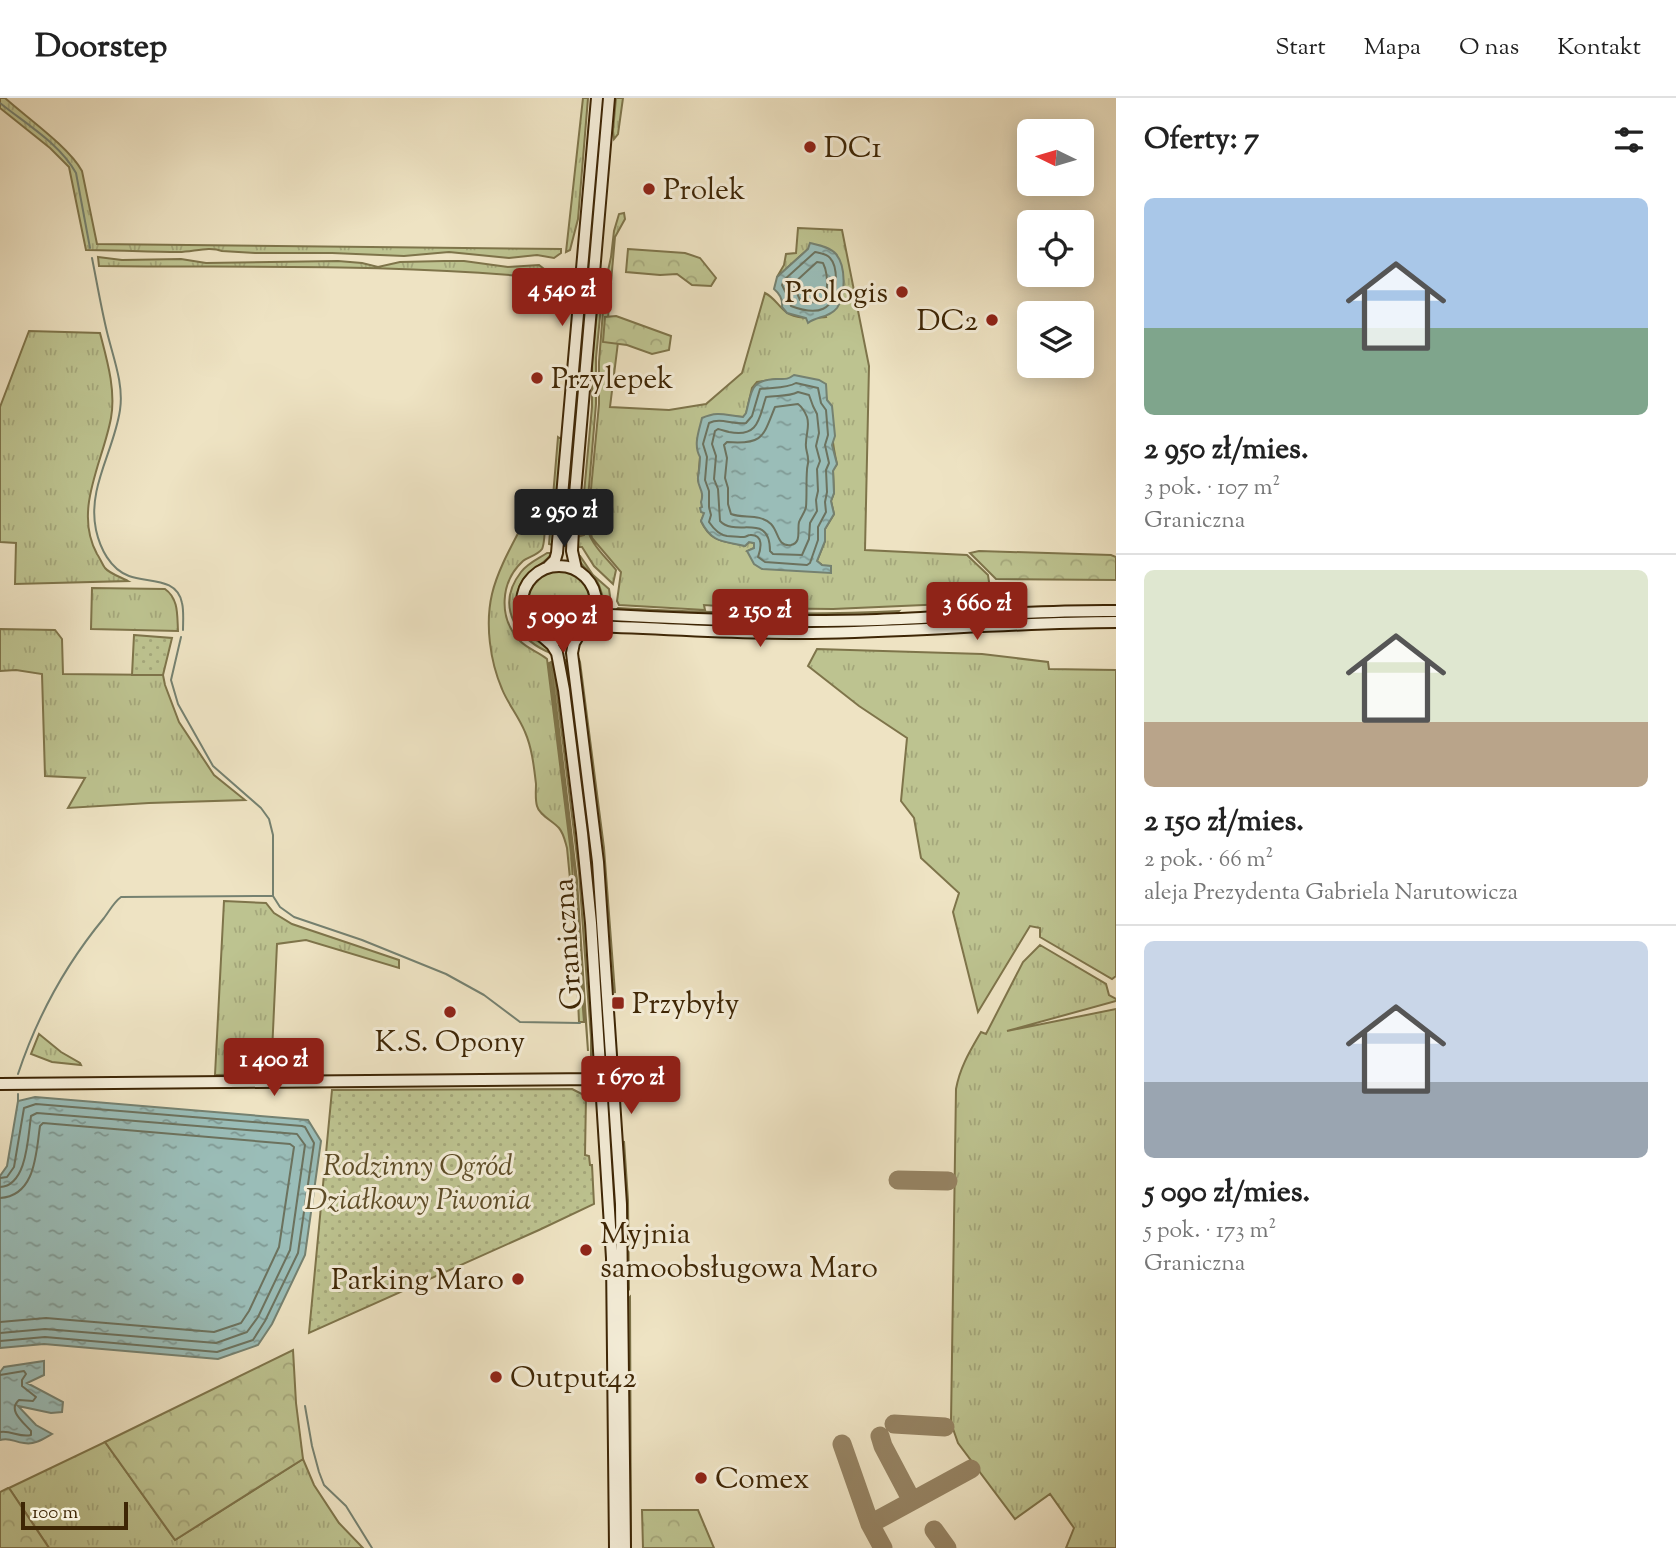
<!DOCTYPE html>
<html lang="pl">
<head>
<meta charset="utf-8">
<style>
	body { margin:0; font-family:"Sorts Mill Goudy",serif; background:#f6f6f6; color:#222; height:100vh; display:flex; flex-direction:column; font-size:26px; white-space:nowrap }
	* { box-sizing:border-box; margin:0 }
	p { font-size:23px; color:#767676 }
	.icon { flex:none; width:38px; height:38px; fill:none; stroke:currentColor; stroke-width:2; stroke-linecap:round; stroke-linejoin:round }
	.map { position:relative; flex:1; overflow:hidden }
	.details { display:flex; flex-direction:column; background:#fff; width:560px }
	.details>* { flex:none }
	.needle { width:46px; rotate:275deg }
	.controls { position:absolute; left:1017px; top:21px; display:grid; gap:14px }
	.controls a { display:grid; place-items:center; width:77px; height:77px; border-radius:10px; background:#fff; box-shadow:0 4px 18px #0003; font-size:35px }
	.scale { position:absolute; left:21px; bottom:18px; width:107px; box-sizing:border-box; padding-left:7px; border:4px solid #3e2605; border-top:0; font-size:19px; line-height:24px; white-space:nowrap; color:#3e2605; -webkit-text-stroke:5px #f4edd8; paint-order:stroke }
	.price { position:absolute; translate:-50% -60px; padding:0 16px; border-radius:7px; background:#8f2418; color:#fff; font-size:23px; line-height:46px; filter:drop-shadow(0 2px 4px #0008) }
	.price::after { content:''; position:absolute; left:50%; top:42px; width:21px; height:16px; margin-left:-10px; background:inherit; clip-path:polygon(0 0,100% 0,50% 100%) }
	.price.on { background:#222; color:#fff }
	ul { padding:0; list-style:none }
	li { display:grid; align-content:center; gap:14px; height:371px; padding:0 28px }
	li+li { border-top:2px solid #e0e0e0 }
	li span { display:grid; place-items:center; height:217px; border-radius:10px; color:#555 }
	li>.icon { margin-inline-start:auto }
	span .icon { width:126px; height:126px; fill:#fffc; stroke-width:1 }
	li b { font-size:30px }
	h2 { display:flex; justify-content:space-between; align-items:center; height:84px; padding:0 28px; font-size:30px }
	header { display:flex; align-items:center; gap:42px; box-sizing:border-box; height:98px; padding:0 35px; background:#fff; border-bottom:2px solid #e0e0e0 }
	header strong { font-size:33px }
	nav { display:flex; gap:38px; margin-inline-start:auto; font-size:24px }
	main { display:flex; flex:1; min-height:0 }
	.map>svg:first-child { display:block }
</style>
</head>
<body>
<header>
<strong>Doorstep</strong>
<nav><a>Start</a><a>Mapa</a><a>O nas</a><a>Kontakt</a></nav>
</header>
<main>
<div class="map">
<svg width="1116" height="1450" viewBox="0 0 1116 1450">
	<defs>
		<pattern id="grass-tufts" width="24" height="20" patternUnits="userSpaceOnUse" patternTransform="scale(1.75)"><rect width="24" height="20" fill="#bdc390"/><path d="M3 7l-1-3M5 7V3M7 7l1-3M15 17l-1-3M17 17v-4M19 17l1-3" fill="none" stroke="#a4a77b"/></pattern>
		<pattern id="forest-crowns" width="20" height="18" patternUnits="userSpaceOnUse" patternTransform="scale(1.75)"><rect width="20" height="18" fill="#bdc390"/><path d="M2 6a3 3 0 1 1 6 0M12 15a3 3 0 1 1 6 0" fill="none" stroke="#a4a77b"/></pattern>
		<pattern id="garden-dots" width="8" height="8" patternUnits="userSpaceOnUse" patternTransform="scale(1.75)"><rect width="8" height="8" fill="#bdc390"/><path d="M2 2h.1M6 6h.1" fill="none" stroke="#a4a77b" stroke-width="1.8" stroke-linecap="round"/></pattern>
		<pattern id="water-ripples" width="26" height="14" patternUnits="userSpaceOnUse" patternTransform="scale(1.75)"><rect width="26" height="14" fill="#9abdb8"/><path d="M2 4q2-2 4 0t4 0M15 11q2-2 4 0t4 0" fill="none" stroke="#7f9994"/></pattern>
	</defs>
	<rect width="100%" height="100%" fill="#eee3c3"/>
	<filter id="stains"><feTurbulence type="fractalNoise" baseFrequency=".00286" numOctaves="4"/><feColorMatrix values="0 0 0 0 .2 0 0 0 0 .09 0 0 0 0 .02 0 0 0 .5 -.17"/></filter>
	<radialGradient id="worn" r=".72"><stop offset=".6" stop-color="#630" stop-opacity="0"/><stop offset="1" stop-color="#630" stop-opacity=".3"/></radialGradient>
	<path fill="url(#grass-tufts)" stroke="#7e744a" stroke-width="2" fill-rule="evenodd" d="M0 0H5C26 19 69 49 82 73L97 146 561 151V155L554 160 537 157 509 160 449 154 404 158 332 155H255L222 153C209 148 193 154 179 154 148 154 117 152 86 152L69 69 50 50 0 10Z
		M583 0H588L578 121 570 152 566 154Z
		M601 0H605L590 178H586Z
		M616 0H623L618 36 614 41 613 33Z
		M624 115 625 121 615 139 611 184 607 183 606 182 611 159 614 133 619 116Z
		M798 130 842 132 869 268 865 452 967 457 988 477 992 504 833 511 749 510 704 507 705 512 619 507 617 503 621 474 592 440 588 423 599 306V264L605 187 611 186 608 220H621L610 309 669 312 706 306 742 275 765 195C775 200 778 208 786 214 796 222 814 220 826 219L808 151 777 179 784 167 786 156 796 155ZM777 281 787 282 825 294C831 318 831 342 837 366L833 372 834 395 831 403 834 416 825 431V443L817 463 822 467 748 453 754 450V445L749 444 745 448C724 442 712 446 701 423L704 417 702 393 698 382 700 359 732 318 743 319 746 316 752 290 757 284Z
		M98 159 122 162 181 161 206 165 338 163 362 165 378 169 400 164 444 163H464L508 169 539 167 544 171 542 180C395 165 246 170 99 168Z
		M586 186H590L566 448H562Z
		M599 187 603 188 596 260V306L586 424C588 444 604 457 616 472L613 486 594 468 582 449H576L577 439 584 437 582 417 592 309V265Z
		M29 233 100 235C107 262 116 292 111 320 103 364 73 412 97 456 100 460 102 466 105 470 110 476 121 479 128 483L15 486 16 445 0 444V309Z
		M558 339 563 342 553 447 549 446Z
		M527 418H545C545 426 545 445 542 451 538 457 528 459 523 463 500 484 498 520 520 543 528 551 539 554 547 561L571 755 584 924H579L575 833 567 750C565 743 564 736 559 730 553 723 539 717 537 708 535 701 536 693 536 686 534 669 532 650 525 634 519 619 508 606 502 591 490 563 485 526 492 496 498 470 515 442 527 418Z
		M547 455H552C546 466 532 469 524 480 511 499 514 524 532 539 540 546 548 546 553 556 518 543 494 509 521 474 528 465 538 461 547 455Z
		M576 457 580 458 593 477 609 491 610 498 608 510C602 502 602 492 597 483 591 473 580 468 576 457Z
		M527 505a32 32 0 1 1 64 0a32 32 0 1 1-64 0Z
		M92 490 165 491C179 501 177 517 178 533L91 531Z
		M618 510C712 515 805 518 899 513L896 516 772 519 615 513Z
		M1060 518V519C975 522 890 529 804 531 740 532 676 527 612 524L613 522 721 527 801 528Z
		M0 531 55 532 62 541 63 576 163 577 165 587 179 624 214 677 245 702 149 705 68 710 85 680 45 678 42 576 16 572 0 573Z
		M817 551 982 556 1048 564 1049 571 1116 572V878L1112 881 1040 839V830L1030 828 978 914 953 814 959 795 921 760 914 720 901 703 907 640 859 608 808 568Z
		M577 560 579 561 580 564 604 750 615 895 612 884 600 743Z
		M565 562H569L592 746 608 964H604L584 712Z
		M551 564 577 782 588 953 575 776 549 565Z
		M553 564H555L575 716 584 795 595 965H591V940L579 775Z
		M224 803 266 805 274 815 292 826 399 862V870L306 842 277 846 271 976 215 977Z
		M1040 847 1106 886 1109 897 1116 901V903L1007 933 1116 911V1450H1066L1074 1430 1050 1396 1015 1421 958 1345 951 1325 956 991C960 969 970 953 981 934L986 936 1023 864Z
		M39 936 61 954 80 965 81 967 52 964 31 956Z
		M605 969H608L616 1097 618 1180Z
		M624 1043 628 1102 629 1190 627 1187 622 1048Z
		M630 1199 631 1450H629L627 1202Z
		M105 1344 175 1442 303 1361 314 1387 339 1425 363 1450H49L9 1390Z"/>
	<path fill="url(#forest-crowns)" stroke="#7e744a" stroke-width="2" d="M628 151 685 155 700 160 716 180 711 188 692 187 677 176 660 177 626 174Z
		M616 218 671 238 669 252 652 256 627 247 603 244 605 219Z
		M979 453 1111 457 1116 459V482L996 481 970 455Z
		M293 1252 296 1305 303 1361 175 1442 105 1344Z
		M8 1390H9L49 1450H0V1394Z
		M642 1412H698L714 1450H643Z"/>
	<path fill="url(#garden-dots)" stroke="#7e744a" stroke-width="2" d="M134 537 172 540 163 577H132Z
		M572 991 586 998 585 1057 589 1058 590 1067H592L594 1106 539 1132 309 1235 332 992Z"/>
	<path fill="url(#water-ripples)" stroke="#758170" stroke-width="2" d="M810 145C818 147 830 149 836 156 846 168 846 197 837 210 829 220 817 218 808 225L806 220 787 215 782 209C783 201 780 196 774 191L777 179 808 151Z
		M794 277 819 282 826 286 827 302 832 308 835 338 832 347 837 366 833 373 834 395 831 403 834 416 825 431V443L817 463 822 467 831 468V475L762 471 754 466 747 453 754 450V445L749 444 745 448C725 443 712 446 701 423L704 415 701 414 700 410 702 409 701 404C705 392 697 390 698 379 699 373 700 366 700 359 693 347 699 333 702 320 719 312 727 318 743 319L746 315C752 292 750 282 777 281 785 281 787 282 794 277Z
		M35 999 308 1022 321 1043 305 1157 272 1226 258 1247 218 1261 44 1246 0 1250V1078L7 1068 18 1003Z
		M44 1263V1277L27 1285 63 1304 62 1314 51 1315 18 1308 36 1327 52 1336C43 1341 35 1347 24 1345 14 1344 10 1339 0 1342V1274L4 1269Z"/>
	<g fill="none" stroke-linecap="round" stroke-linejoin="round">
		<path stroke="#6c725e" stroke-width="2" d="M815 154C820 155 827 156 830 160 835 165 836 175 836 182 836 214 817 218 791 208L789 201 782 187 784 182Z
			M817 164 823 165C827 173 827 180 827 189 826 207 814 206 800 202L793 186Z
			M796 285 818 290 821 305 826 312 828 337 825 347 829 365 826 372 827 394 825 404 826 414 818 429V442L810 465 807 467 765 464 758 459C761 451 764 436 750 437 748 437 746 439 744 439 743 439 729 438 727 438 719 437 713 430 709 424L711 417 709 409V393L705 382 707 359 703 346 709 325C721 319 732 327 746 325L752 318 760 291C772 289 786 291 796 285Z
			M798 294 809 297 813 308 817 316 819 335 816 348 820 363 817 371 818 393 816 402 817 413 810 425 809 441 802 457 773 456 770 453C770 413 736 440 720 423L718 391 714 381 716 358 712 346 715 333 718 331C722 332 725 333 729 334 759 340 759 320 766 299 777 297 788 299 798 294Z
			M798 306C802 309 805 314 807 319 810 328 806 336 806 345 805 351 808 355 808 361 809 364 807 368 807 372 806 384 807 397 806 409 805 414 801 419 799 424 797 431 802 445 791 447 777 449 779 434 771 426 759 415 744 421 731 416L728 406V390L725 380 727 360 724 347 727 344C764 347 763 338 775 309Z
			M0 1080 7 1079 14 1069 24 1010 36 1006 302 1028 305 1029 314 1045 298 1155 265 1223 253 1242 217 1254 45 1239 0 1243
			M0 1089C27 1088 28 1039 31 1018L37 1015 297 1036 305 1047 290 1152 258 1219 247 1234 216 1245 45 1231 0 1235
			M0 1100C36 1098 36 1054 40 1028L43 1025 290 1046 294 1049 279 1149 249 1213 241 1225 214 1234 46 1220 0 1224
			M0 1277 24 1273 26 1276 22 1282V1288L36 1299 33 1303 19 1302C7 1312 23 1324 31 1333V1337C20 1340 11 1332 0 1334"/>
		<path stroke="#758170" stroke-width="2" d="M0 5C26 26 59 45 76 75L90 150
			M92 160C97 185 101 209 107 234 113 259 124 286 120 312 114 353 87 390 96 432 100 450 110 471 129 478 148 485 177 479 182 505 184 513 183 523 183 532
			M181 539 171 582 178 606 213 668 261 710 269 721 273 737V798L280 809 294 819 362 842 446 876 484 897 520 924 580 925
			M18 976C37 919 66 866 104 820 110 812 114 804 121 799L272 798
			M18 996V1003
			M305 1308 312 1348 319 1374 324 1387 346 1408 372 1450"/>
		<path stroke="#968464" stroke-width="19" d="M898 1082 948 1083
			M894 1326 945 1329
			M880 1338 883 1348 912 1403
			M842 1346 870 1426 883 1450
			M870 1426 971 1371
			M934 1432 947 1450"/>
		<g stroke="#3e2605" stroke-width="14">
			<path id="secondary" d="M522 505a37 37 0 1 1 74 0a37 37 0 1 1-74 0Z
				M548 469 555 462 557 455 597 0
				M576 471 572 453 574 408 609 0
				M596 511 603 515 611 517C700 522 788 525 877 522 957 519 1036 512 1116 513
				M588 528C662 530 737 536 812 535 913 534 1014 524 1116 524
				M580 535 574 545 572 555 598 764 621 1106 625 1450
				M543 539 552 547 557 555 564 592 582 735 591 825 612 1160 615 1450
				M0 986 600 981"/>
		</g>
		<use href="#secondary" stroke="#f4edd8" stroke-width="10"/>
	</g>
	<g fill="#8f2418" stroke="#f4edd8" stroke-width="2.5">
		<circle cx="810" cy="49" r="7"/>
		<circle cx="649" cy="91" r="7"/>
		<circle cx="902" cy="194" r="7"/>
		<circle cx="992" cy="222" r="7"/>
		<circle cx="537" cy="280" r="7"/>
		<rect x="611" y="898" width="14" height="14" rx="3.5"/>
		<circle cx="450" cy="914" r="7"/>
		<circle cx="586" cy="1152" r="7"/>
		<circle cx="518" cy="1181" r="7"/>
		<circle cx="496" cy="1279" r="7"/>
		<circle cx="701" cy="1380" r="7"/>
	</g>
	<g text-anchor="middle" stroke-width="6" stroke-linejoin="round" paint-order="stroke">
		<g font-size="30" fill="#3e2605" stroke="#f4edd8" text-anchor="start">
			<text x="824" y="59">DC1</text>
			<text x="663" y="101">Prolek</text>
			<text x="888" y="204" text-anchor="end">Prologis</text>
			<text x="978" y="232" text-anchor="end">DC2</text>
			<text x="551" y="290">Przylepek</text>
			<text x="632" y="915">Przybyły</text>
			<text x="450" y="953" text-anchor="middle">K.S. Opony</text>
			<text x="600" y="1145">Myjnia<tspan x="600" dy="34">samoobsługowa Maro</tspan></text>
			<text x="504" y="1191" text-anchor="end">Parking Maro</text>
			<text x="510" y="1289">Output42</text>
			<text x="715" y="1390">Comex</text>
		</g>
		<g font-size="30" fill="#3e2605" stroke="#f4edd8">
			<text transform="translate(567 846) rotate(-94)" y="10">Graniczna</text>
		</g>
		<g font-size="30" font-style="italic" fill="#5e4d28" stroke="#f4edd8">
			<text x="418" y="1077">Rodzinny Ogród<tspan x="418" dy="34">Działkowy Piwonia</tspan></text>
		</g>
	</g>
	<rect width="100%" height="100%" filter="url(#stains)"/>
	<rect width="100%" height="100%" fill="url(#worn)"/>
</svg>
<div class="controls">
<a><svg class="needle" viewBox="-14 -14 28 28"><path d="M0-13l5 13h-10z" fill="#e53935"/><path d="M0 13l5-13h-10z" fill="#767676"/></svg></a>
<a><svg class="icon" aria-label="locate" viewBox="0 0 24 24"><circle cx="12" cy="12" r="6"/><path d="M12 2v4M12 18v4M2 12h4M18 12h4"/></svg></a>
<a><svg class="icon" aria-label="layers" viewBox="0 0 24 24"><path d="M12 4l9 5-9 5-9-5zM3 14l9 5 9-5"/></svg></a>
</div>
<div class="scale">100 m</div>
<b class="price" style="left:562px;top:230px">4 540 zł</b>
<b class="price on" style="left:564px;top:451px">2 950 zł</b>
<b class="price" style="left:977px;top:544px">3 660 zł</b>
<b class="price" style="left:760px;top:551px">2 150 zł</b>
<b class="price" style="left:563px;top:557px">5 090 zł</b>
<b class="price" style="left:274px;top:1000px">1 400 zł</b>
<b class="price" style="left:631px;top:1018px">1 670 zł</b>
</div>
<section class="details">
<h2>Oferty: 7<svg class="icon" aria-label="filters" viewBox="0 0 24 24"><path d="M4 7h16M4 17h16"/><circle cx="9" cy="7" r="2"/><circle cx="15" cy="17" r="2"/></svg></h2>
<ul>
<li><span style="background:linear-gradient(#a9c7e8 60%,#7fa58c 0)"><svg class="icon" aria-label="home" viewBox="0 0 24 24"><path d="M3 11l9-7 9 7M6 9v11h12V9"/></svg></span><div><b>2 950 zł/mies.</b><p>3 pok. · 107 m²</p><p>Graniczna</p></div></li>
<li><span style="background:linear-gradient(#dfe7d0 70%,#b9a48a 0)"><svg class="icon" aria-label="home" viewBox="0 0 24 24"><path d="M3 11l9-7 9 7M6 9v11h12V9"/></svg></span><div><b>2 150 zł/mies.</b><p>2 pok. · 66 m²</p><p>aleja Prezydenta Gabriela Narutowicza</p></div></li>
<li><span style="background:linear-gradient(#c9d6e8 65%,#9aa5b1 0)"><svg class="icon" aria-label="home" viewBox="0 0 24 24"><path d="M3 11l9-7 9 7M6 9v11h12V9"/></svg></span><div><b>5 090 zł/mies.</b><p>5 pok. · 173 m²</p><p>Graniczna</p></div></li>
</ul>
</section>
</main>
</body>
</html>
